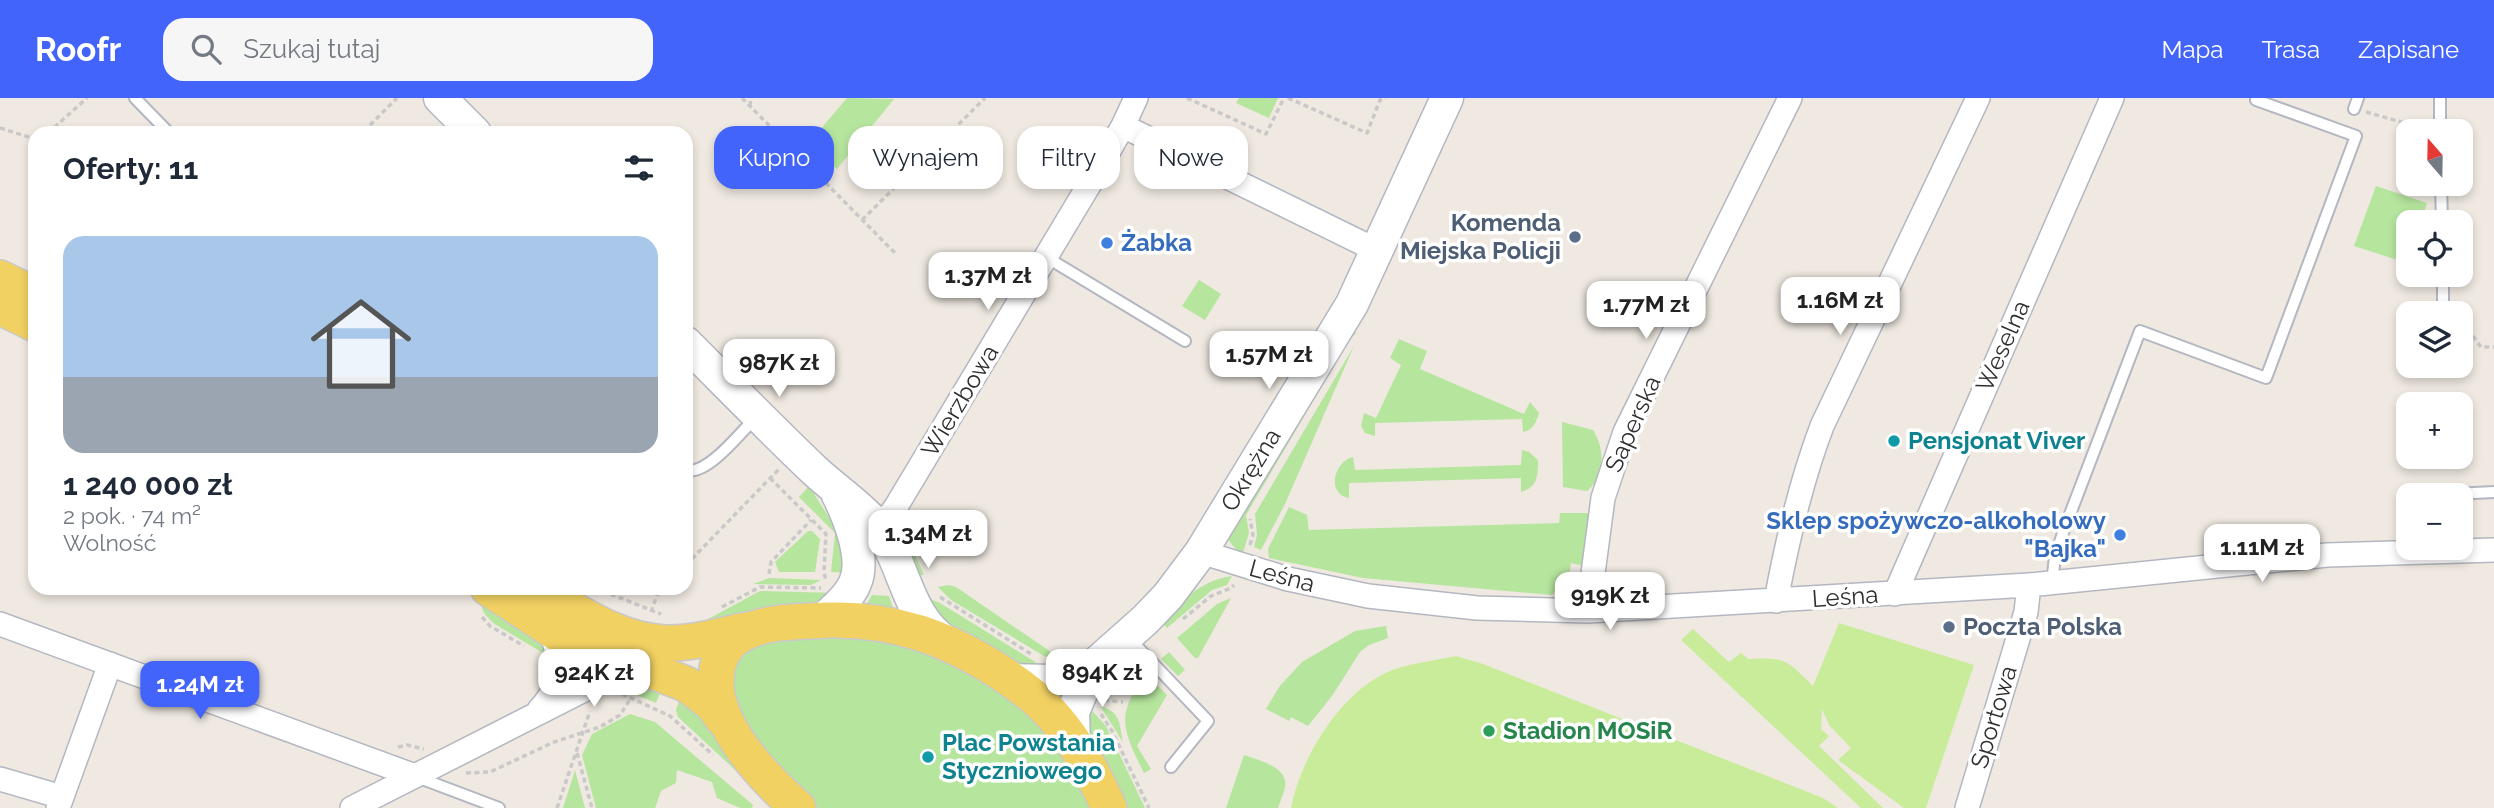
<!DOCTYPE html>
<html lang="pl">
<head>
<meta charset="utf-8">
<style>
	body { margin:0; font-family:Raleway,sans-serif; background:#f6f6f7; color:#1f2937; height:100vh; display:flex; flex-direction:column; font-size:26px; white-space:nowrap }
	* { box-sizing:border-box; margin:0 }
	p { font-size:23px; color:#747a83 }
	.icon { flex:none; width:38px; height:38px; fill:none; stroke:currentColor; stroke-width:2; stroke-linecap:round; stroke-linejoin:round }
	.map { position:relative; flex:1; overflow:hidden }
	.details { position:absolute; left:28px; top:28px; width:665px; height:469px; display:flex; flex-direction:column; background:#fff; border-radius:21px; box-shadow:0 4px 10px #0003 }
	.details>* { flex:none }
	.guide { position:absolute; left:714px; top:28px; width:665px; height:63px; display:flex; gap:14px }
	.needle { width:46px; rotate:340deg }
	.fabs { position:absolute; left:2396px; top:21px; display:grid; gap:14px }
	.fabs a { display:grid; place-items:center; width:77px; height:77px; border-radius:14px; background:#fff; box-shadow:0 4px 10px #0003; font-size:35px }
	.price { position:absolute; translate:-50% -60px; padding:0 16px; border-radius:14px; background:#fff; color:#222; font-size:23px; line-height:46px; filter:drop-shadow(0 2px 4px #0008) }
	.price::after { content:''; position:absolute; left:50%; top:42px; width:21px; height:16px; margin-left:-10px; background:inherit; clip-path:polygon(0 0,100% 0,50% 100%) }
	.price.on { background:#4264fb; color:#fff }
	ul { padding:0; list-style:none }
	li { display:grid; align-content:center; gap:14px; height:371px; padding:0 35px }
	li+li { border-top:2px solid #e0e1e3 }
	li span { display:grid; place-items:center; height:217px; border-radius:21px; color:#555 }
	li>.icon { margin-inline-start:auto }
	span .icon { width:126px; height:126px; fill:#fffc; stroke-width:1 }
	li b { font-size:30px }
	h2 { display:flex; justify-content:space-between; align-items:center; height:84px; padding:0 35px; font-size:30px }
	.tag { padding:0 24px; border-radius:21px; background:#fff; box-shadow:0 4px 10px #0003; font-size:24px; line-height:63px }
	.tag.on { background:#4264fb; color:#fff }
	header { display:flex; align-items:center; gap:42px; box-sizing:border-box; height:98px; padding:0 35px; background:#4264fb; color:#fff }
	header strong { font-size:33px }
	nav { display:flex; gap:38px; margin-inline-start:auto; font-size:24px }
	.search { width:490px; height:63px; background:#f6f6f7; display:flex; align-items:center; gap:18px; box-sizing:border-box; padding:0 24px; border-radius:21px; color:#747a83; font-size:26px }
	.map>svg:first-child { display:block }
</style>
</head>
<body>
<header>
<strong>Roofr</strong>
<div class="search"><svg class="icon" aria-label="search" viewBox="0 0 24 24"><circle cx="10" cy="10" r="6"/><path d="M15 15l6 6"/></svg>Szukaj tutaj</div>
<nav><a>Mapa</a><a>Trasa</a><a>Zapisane</a></nav>
</header>
<div class="map">
<svg width="2494" height="710" viewBox="0 0 2494 710">
	<rect width="100%" height="100%" fill="#efe9e1"/>
	<path fill="#b6e59e" d="M847 0 894 1 837 71 808 46Z
		M1239 0H1278L1269 20 1236 5Z
		M2376 88 2427 105 2421 124H2408L2407 165 2354 148Z
		M1199 182 1221 196 1205 222 1182 208Z
		M1357 234 1348 244 1246 417 1249 435 1242 458 1229 443 1230 428 1350 236Z
		M1399 241 1427 253 1420 271 1524 316 1530 304 1539 315C1536 325 1533 332 1523 334L1522 321 1375 325V338L1365 335 1361 328 1364 315 1376 320 1401 267 1390 260Z
		M1354 248 1285 406 1261 452 1254 449 1257 437 1255 416Z
		M1562 324 1593 332C1605 351 1606 378 1587 393L1563 389Z
		M1522 352 1529 354 1538 362C1538 377 1538 389 1521 394V380L1349 385V400C1325 395 1335 363 1353 359L1355 372 1521 367Z
		M809 388 842 440 849 475 831 474 835 435 799 399Z
		M1289 409 1307 417 1309 432 1559 425 1560 415H1592L1583 468 1571 465 1569 479 1552 497 1363 480 1269 460 1268 451Z
		M901 424 924 477H909L898 440Z
		M808 433H812L820 441 815 474H779L775 464Z
		M1232 478 1227 487 1212 492 1167 530 1164 527 1165 519C1188 498 1201 483 1232 478Z
		M769 480 821 482 811 487 753 486Z
		M948 487 956 489 1051 554 1048 559 1044 558 951 502 938 489Z
		M760 493 837 495 822 506 697 527Z
		M872 497 889 498 894 513 865 509Z
		M477 498 544 545 548 558 493 525 484 515Z
		M925 499 940 505 1045 570H1027L942 530Z
		M1231 500 1198 560H1195L1177 540 1217 506Z
		M1386 528 1388 540 1369 547 1360 554 1332 598 1308 628 1291 619 1289 623 1266 611 1279 589 1302 564 1355 533Z
		M802 536 907 545 974 574 1018 604 1052 641 1095 710H818L801 697 742 629 728 578C744 544 768 544 802 536Z
		M1169 554 1185 572 1178 578 1161 561Z
		M568 558 596 569 595 570 586 576 570 568Z
		M1122 565H1129L1101 590 1094 584 1114 566Z
		M1138 568 1142 572 1128 589 1116 597 1109 595Z
		M1147 577 1167 597 1137 648 1151 671 1144 675C1123 633 1114 615 1147 577Z
		M626 582 661 593 656 605 608 585Z
		M680 600 705 622 747 683 678 619 676 612Z
		M1084 604 1106 628 1145 710H1122L1086 640Z
		M1100 608C1121 614 1119 625 1123 644Z
		M630 616 655 624 753 707 752 710H740L717 700 712 684 677 672 676 685 661 693 655 710H596L582 657 592 636Z
		M1244 657C1258 662 1289 669 1285 689 1284 696 1280 703 1278 710H1226Z
		M575 672 585 710H563Z"/>
	<path fill="#c9ec9a" d="M1839 525 1974 567 1926 710H1904L1838 662 1851 650 1829 627 1822 611 1821 631 1829 638 1819 648 1883 710H1861L1681 542 1693 531 1729 564 1741 555 1748 561C1786 559 1787 562 1813 588Z
		M1456 558 1483 566 1823 700 1838 710H1291C1301 658 1344 587 1398 570 1416 565 1437 562 1456 558Z"/>
	<g fill="none" stroke-linecap="round" stroke-linejoin="round">
		<g stroke="#b4b7c1" stroke-width="14">
			<path id="lane" d="M135 0 169 35
				M2440 0V33
				M2354 11 2358 0
				M2441 86 2442 124
				M1046 159 1185 243
				M2443 177V215
				M686 372C707 378 741 334 756 319
				M2434 397 2494 394
				M2052 484 2055 459 2064 432 2140 233 2266 280 2356 38 2256 2
				M1129 540 1208 623 1171 669
				M417 679 499 710"/>
		</g>
		<g stroke="#b4b7c1" stroke-width="26">
			<path id="street" d="M1123 28 1378 153
				M874 425 890 417 897 407 1095 77 1123 28 1136 0
				M1201 454 1288 481 1368 498 1477 510 1588 513 2029 487 2327 457 2494 452
				M1895 496 2112 0
				M1776 503C1787 443 1800 386 1822 328L1978 0
				M1588 513 1603 400 1625 334 1790 0
				M0 526 415 678
				M539 612C566 582 561 568 551 532
				M0 681 62 699
				M58 710 110 566
				M352 710 633 567
				M1967 710 2026 514 2029 487"/>
		</g>
		<g stroke="#b4b7c1" stroke-width="35">
			<g id="secondary">
				<path d="M440 0 475 35"/>
				<path d="M686 245C729 288 771 331 814 372 832 389 860 408 874 425 907 464 903 516 948 546"/>
				<path d="M823 522C834 511 849 500 855 485 866 461 849 419 838 397"/>
				<path d="M1010 582 1052 583 1071 572 1092 569"/>
				<path id="s1" d="M1074 646 1073 614 1092 569 1145 522 1168 498 1201 454 1352 206 1447 0"/>
			</g>
		</g>
		<g stroke="#c9c9c9" stroke-width="38">
			<path id="primary" d="M0 180 35 197
				M0 209 35 226
				M488 490 563 539 686 586 712 606 723 621
				M536 490C577 513 617 543 666 545 693 546 721 537 747 532
				M798 710C761 677 702 617 719 563 723 551 731 542 742 536 762 525 787 524 810 523 846 520 885 524 920 535 960 548 1003 573 1035 600 1068 628 1092 671 1109 710"/>
		</g>
		<path stroke="#c9c9c9" stroke-width="3.5" stroke-dasharray="5 3.5" stroke-linecap="butt" d="M742 0 897 157
			M1187 0 1266 36 1284 0
			M1288 0 1367 35 1380 2 1386 0
			M750 8 751 0
			M2366 14 2426 31
			M370 27 397 0
			M0 30 35 41
			M48 35 87 0
			M862 122 985 0
			M2460 230H2467L2481 249H2494
			M770 380 826 436 824 473 826 484
			M1250 447 1253 437 1250 421
			M686 467 780 370
			M769 476 771 464 811 422
			M595 490 661 516
			M940 499 1031 556
			M722 509 760 489 821 490
			M651 514 657 497 663 490
			M482 519 490 528 524 548
			M1183 521 1211 498 1231 490 1234 487
			M622 596 670 618 713 657
			M1104 602 1123 604
			M1101 616 1112 633 1149 710
			M398 649 407 647 424 651
			M577 655 592 710
			M466 675 490 674 554 644 600 629 620 617 631 600
			M557 710 590 613"/>
		<use href="#lane" stroke="#fff" stroke-width="10"/>
		<use href="#street" stroke="#fff" stroke-width="23"/>
		<use href="#secondary" stroke="#fff" stroke-width="32"/>
		<use href="#primary" stroke="#f2d163" stroke-width="35"/>
	</g>
	<g fill="#5c6f8a" stroke="#fff" stroke-width="2.5">
		<circle cx="1575" cy="139" r="7"/>
		<circle cx="1949" cy="529" r="7"/>
	</g>
	<g fill="#3f7fe0" stroke="#fff" stroke-width="2.5">
		<circle cx="1107" cy="145" r="7"/>
		<circle cx="2120" cy="437" r="7"/>
	</g>
	<g fill="#0f9aa8" stroke="#fff" stroke-width="2.5">
		<circle cx="1894" cy="343" r="7"/>
		<circle cx="928" cy="659" r="7"/>
	</g>
	<circle fill="#2e9e5b" stroke="#fff" stroke-width="2.5" cx="1489" cy="633" r="7"/>
	<g text-anchor="middle" stroke-width="7" stroke-linejoin="round" paint-order="stroke">
		<g font-size="24" font-weight="bold" fill="#4e5e75" stroke="#fff" text-anchor="end">
			<text x="1561" y="133">Komenda<tspan x="1561" dy="28">Miejska Policji</tspan></text>
			<text x="1963" y="537" text-anchor="start">Poczta Polska</text>
		</g>
		<g font-size="24" font-weight="bold" fill="#366cbe" stroke="#fff" text-anchor="start">
			<text x="1121" y="153">Żabka</text>
			<text x="2106" y="431" text-anchor="end">Sklep spożywczo-alkoholowy<tspan x="2106" dy="28">"Bajka"</tspan></text>
		</g>
		<g font-size="24" fill="#2e2e2e" stroke="#fff">
			<text transform="translate(2003 248) rotate(-66)" y="8">Weselna</text>
			<text transform="translate(960 303) rotate(-59)" y="8">Wierzbowa</text>
			<text transform="translate(1633 326) rotate(-66)" y="8">Saperska</text>
			<text dy="8" stroke="none"><textPath href="#s1" startOffset="336">Okrężna</textPath></text>
			<text transform="translate(1282 478) rotate(15)" y="8">Leśna</text>
			<text transform="translate(1845 499) rotate(-4)" y="8">Leśna</text>
			<text transform="translate(1994 619) rotate(-73)" y="8">Sportowa</text>
		</g>
		<g font-size="24" font-weight="bold" fill="#0d838f" stroke="#fff" text-anchor="start">
			<text x="1908" y="351">Pensjonat Viver</text>
			<text x="942" y="653">Plac Powstania<tspan x="942" dy="28">Styczniowego</tspan></text>
		</g>
		<g font-size="24" font-weight="bold" fill="#27864d" stroke="#fff" text-anchor="start">
			<text x="1503" y="641">Stadion MOSiR</text>
		</g>
	</g>
</svg>
<div class="fabs">
<a><svg class="needle" viewBox="-14 -14 28 28"><path d="M0-13l5 13h-10z" fill="#e53935"/><path d="M0 13l5-13h-10z" fill="#747a83"/></svg></a>
<a><svg class="icon" aria-label="locate" viewBox="0 0 24 24"><circle cx="12" cy="12" r="6"/><path d="M12 2v4M12 18v4M2 12h4M18 12h4"/></svg></a>
<a><svg class="icon" aria-label="layers" viewBox="0 0 24 24"><path d="M12 4l9 5-9 5-9-5zM3 14l9 5 9-5"/></svg></a>
<a>+</a>
<a>−</a>
</div>
<b class="price" style="left:988px;top:214px">1.37M zł</b>
<b class="price" style="left:1840px;top:239px">1.16M zł</b>
<b class="price" style="left:1646px;top:243px">1.77M zł</b>
<b class="price" style="left:1269px;top:293px">1.57M zł</b>
<b class="price" style="left:779px;top:301px">987K zł</b>
<b class="price" style="left:928px;top:472px">1.34M zł</b>
<b class="price" style="left:2262px;top:486px">1.11M zł</b>
<b class="price" style="left:1610px;top:534px">919K zł</b>
<b class="price" style="left:594px;top:611px">924K zł</b>
<b class="price" style="left:1102px;top:611px">894K zł</b>
<b class="price on" style="left:200px;top:623px">1.24M zł</b>
<div class="guide">
<a class="tag on">Kupno</a>
<a class="tag">Wynajem</a>
<a class="tag">Filtry</a>
<a class="tag">Nowe</a>
</div>
<section class="details">
<h2>Oferty: 11<svg class="icon" aria-label="filters" viewBox="0 0 24 24"><path d="M4 7h16M4 17h16"/><circle cx="9" cy="7" r="2"/><circle cx="15" cy="17" r="2"/></svg></h2>
<ul>
<li><span style="background:linear-gradient(#a9c7e8 65%,#9aa5b1 0)"><svg class="icon" aria-label="home" viewBox="0 0 24 24"><path d="M3 11l9-7 9 7M6 9v11h12V9"/></svg></span><div><b>1 240 000 zł</b><p>2 pok. · 74 m²</p><p>Wolność</p></div></li>
</ul>
</section>
</div>
</body>
</html>
